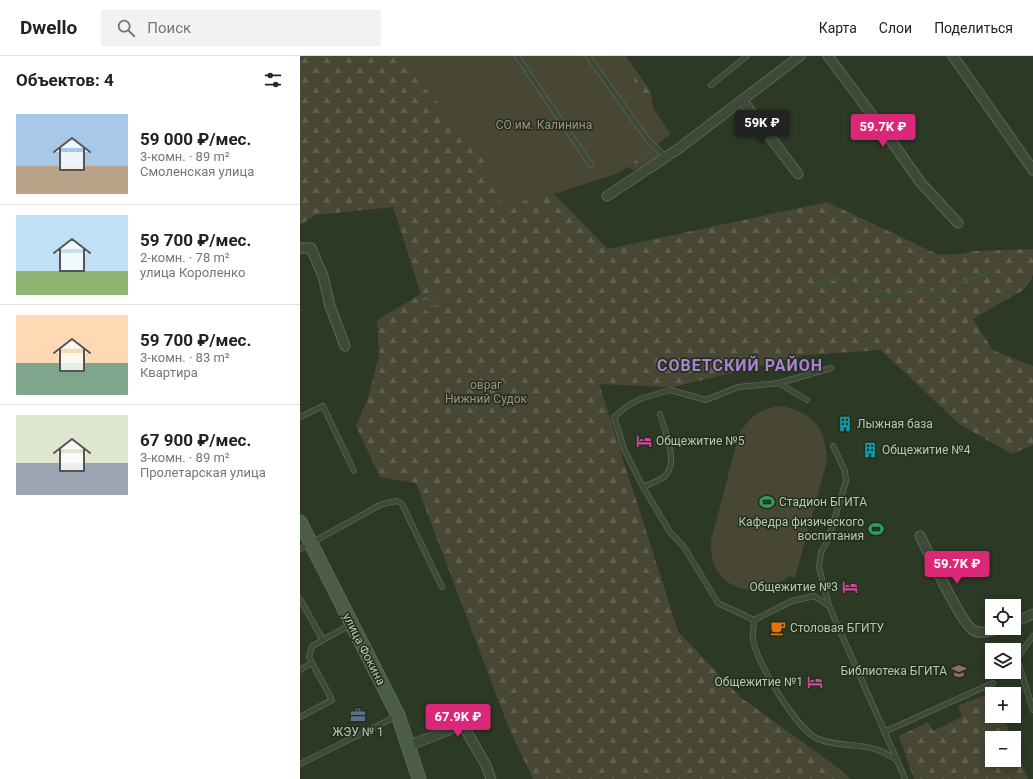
<!DOCTYPE html>
<html lang="ru">
<head>
<meta charset="utf-8">
<style>
	body { margin:0; font-family:Roboto,sans-serif; background:#f2f2f2; color:#222; height:100vh; display:flex; flex-direction:column; font-size:15px; white-space:nowrap }
	* { box-sizing:border-box; margin:0 }
	p { font-size:13px; color:#767676 }
	.icon { flex:none; width:22px; height:22px; fill:none; stroke:currentColor; stroke-width:2; stroke-linecap:round; stroke-linejoin:round }
	.map { position:relative; flex:1; overflow:hidden }
	.drawer { display:flex; flex-direction:column; background:#fff; width:300px }
	.drawer>* { flex:none }
	.fabs { position:absolute; left:685px; top:543px; display:grid; gap:8px }
	.fabs a { display:grid; place-items:center; width:36px; height:36px; border-radius:0px; background:#fff; box-shadow:0 2px 10px #0003; font-size:20px }
	.price { position:absolute; translate:-50% -34px; padding:0 9px; border-radius:4px; background:#db2777; color:#fff; font-size:13px; line-height:26px; filter:drop-shadow(0 1px 2px #0008) }
	.price::after { content:''; position:absolute; left:50%; top:24px; width:12px; height:9px; margin-left:-6px; background:inherit; clip-path:polygon(0 0,100% 0,50% 100%) }
	.price.active { background:#222; color:#fff }
	ul { padding:0; list-style:none }
	li { display:flex; align-items:center; gap:12px; height:100px; padding:0 16px }
	li+li { border-top:1px solid #e0e0e0 }
	li span { display:grid; place-items:center; flex:none; width:112px; height:80px; border-radius:0px; color:#555 }
	li>.icon { margin-inline-start:auto }
	span .icon { width:48px; height:48px; fill:#fffc; stroke-width:1 }
	li b { font-size:17px }
	h2 { display:flex; justify-content:space-between; align-items:center; height:48px; padding:0 16px; font-size:17px }
	header { display:flex; align-items:center; gap:24px; box-sizing:border-box; height:56px; padding:0 20px; background:#fff; border-bottom:1px solid #e0e0e0 }
	header strong { font-size:19px }
	nav { display:flex; gap:22px; margin-inline-start:auto; font-size:14px }
	.search { width:280px; height:36px; background:#f2f2f2; display:flex; align-items:center; gap:10px; box-sizing:border-box; padding:0 14px; border-radius:0px; color:#767676; font-size:15px }
	main { display:flex; flex:1; min-height:0 }
	.map>svg:first-child { display:block }
</style>
</head>
<body>
<header>
<strong>Dwello</strong>
<div class="search"><svg class="icon" aria-label="search" viewBox="0 0 24 24"><circle cx="10" cy="10" r="6"/><path d="M15 15l6 6"/></svg>Поиск</div>
<nav><a>Карта</a><a>Слои</a><a>Поделиться</a></nav>
</header>
<main>
<section class="drawer">
<h2>Объектов: 4<svg class="icon" aria-label="filters" viewBox="0 0 24 24"><path d="M4 7h16M4 17h16"/><circle cx="9" cy="7" r="2"/><circle cx="15" cy="17" r="2"/></svg></h2>
<ul>
<li><span style="background:linear-gradient(#a9c7e8 65%,#b9a48a 0)"><svg class="icon" aria-label="home" viewBox="0 0 24 24"><path d="M3 11l9-7 9 7M6 9v11h12V9"/></svg></span><div><b>59 000 ₽/мес.</b><p>3-комн. · 89 m²</p><p>Смоленская улица</p></div></li>
<li><span style="background:linear-gradient(#bfe0f5 70%,#8fb573 0)"><svg class="icon" aria-label="home" viewBox="0 0 24 24"><path d="M3 11l9-7 9 7M6 9v11h12V9"/></svg></span><div><b>59 700 ₽/мес.</b><p>2-комн. · 78 m²</p><p>улица Короленко</p></div></li>
<li><span style="background:linear-gradient(#ffd9b3 60%,#7fa58c 0)"><svg class="icon" aria-label="home" viewBox="0 0 24 24"><path d="M3 11l9-7 9 7M6 9v11h12V9"/></svg></span><div><b>59 700 ₽/мес.</b><p>3-комн. · 83 m²</p><p>Квартира</p></div></li>
<li><span style="background:linear-gradient(#dfe7d0 60%,#9aa5b1 0)"><svg class="icon" aria-label="home" viewBox="0 0 24 24"><path d="M3 11l9-7 9 7M6 9v11h12V9"/></svg></span><div><b>67 900 ₽/мес.</b><p>3-комн. · 89 m²</p><p>Пролетарская улица</p></div></li>
</ul>
</section>
<div class="map">
<svg width="733" height="723" viewBox="0 0 733 723">
	<defs>
		<pattern id="forest-firs" width="22" height="20" patternUnits="userSpaceOnUse"><rect width="22" height="20" fill="#474734"/><path d="M5 1l3.5 6h-7zM16 11l3.5 6h-7z" fill="#5f604f"/></pattern>
		<pattern id="wetland-marsh" width="20" height="14" patternUnits="userSpaceOnUse"><rect width="20" height="14" fill="#474734"/><path d="M1 5h8M5 5V1M11 12h8M15 12V8" fill="none" stroke="#5f604f"/></pattern>
	</defs>
	<rect width="100%" height="100%" fill="#2b3925"/>
	<path fill="url(#forest-firs)" d="M0 0H326L351 36 360 102 333 114 317 104 252 136 308 193 527 146 639 199 662 198 673 195 733 193V219L725 233 673 263 693 294 733 310V389L712 398 659 368 581 294 505 299 373 331 299 328 378 575 440 641 533 708 551 723H233L208 670 116 427 80 421 56 370 68 342 79 299 77 264 121 238 93 151 15 159 0 169Z
		M693 636 692 660H703L712 682H692V704H714V688L728 723H614L599 680 628 666 633 675 662 661 658 650Z"/>
	<path fill="url(#wetland-marsh)" d="M129 237H138L141 247 137 257 120 254V246Z"/>
	<path fill="#474734" d="M99 0H317L371 78 319 117 239 143 202 147 178 93 102 6Z
		M481 350C514 356 526 373 527 405L495 522 489 520C455 548 407 532 411 484L439 378C450 360 461 352 481 350Z"/>
	<g fill="none" stroke-linecap="round" stroke-linejoin="round">
		<path stroke="#3b5431" stroke-width="2" d="M501 232 539 222 590 238 621 231 635 237 646 235 671 222 698 213"/>
		<g stroke="#5b6856" stroke-width="6">
			<path id="lane" d="M217 0 291 109
				M288 0 348 84 366 101
				M411 29 447 0
				M479 327 507 344
				M360 358C365 375 379 406 365 420 360 425 349 428 343 431L370 476 384 491 418 547 454 564
				M0 361 23 350 54 415
				M343 431 324 393 314 361 326 351 340 343 370 334 406 344 438 331 479 327 531 312
				M0 493 82 448 97 445 102 448 142 531
				M0 543 23 584
				M529 550 519 511 521 496 528 484 546 425 545 415 533 390
				M733 580 717 602 733 654
				M0 614 12 607
				M0 661 32 644 9 601 12 590 50 569
				M584 676 693 627
				M597 704C590 700 583 695 575 693 556 687 535 691 516 682 496 672 455 604 453 583 452 577 454 570 454 564L492 545 514 540 529 550 597 704 605 723
				M0 708 97 660"/>
		</g>
		<g stroke="#5b6856" stroke-width="11">
			<path id="street" d="M528 0 587 79 621 127 658 167
				M653 0 733 114
				M442 44 498 118
				M307 140 378 93 500 0
				M0 192H11L23 220 30 250 45 290
				M620 480C628 496 661 567 673 574 681 579 690 575 699 572
				M714 566 733 558
				M108 690 159 670 164 671 186 709 191 723"/>
		</g>
		<g stroke="#5b6856" stroke-width="15">
			<path id="secondary" d="M0 466 98 659 119 723"/>
		</g>
		<use href="#lane" stroke="#3d4a38" stroke-width="4.5"/>
		<use href="#street" stroke="#3d4a38" stroke-width="9"/>
		<use href="#secondary" stroke="#4c5d47" stroke-width="13"/>
	</g>
	<defs>
		<g id="building-bare" transform="scale(1.2)"><path d="M-4-6H4V6H1V3H-1V6H-4ZM-2.5-4.3h1.7v1.8h-1.7ZM.8-4.3h1.7v1.8H.8ZM-2.5-1h1.7V.8h-1.7ZM.8-1h1.7V.8H.8Z" fill="#0f9aa8" stroke="#222f1d" stroke-width="2.5" paint-order="stroke"/></g>
		<g id="hotel-bare" transform="scale(1.2)"><path d="M-6-4.5h1.5V1H6V5H4.5V3h-9V5H-6ZM-4 0a1.8 1.8 0 1 1 3.6 0ZM.5 0V-2.5h3Q6-2.5 6 0Z" fill="#d1479c" stroke="#222f1d" stroke-width="2.5" paint-order="stroke"/></g>
		<g id="stadium-bare" transform="scale(1.2)"><path d="M0-5a6.5 5 0 1 0 0 10a6.5 5 0 1 0 0-10ZM-3.5-1.8h7v3.6h-7Z" fill="#2e9e5b" stroke="#222f1d" stroke-width="2.5" paint-order="stroke"/></g>
		<g id="cafe-bare" transform="scale(1.2)"><path d="M-5.5-4.5H6V0H3Q3 3.5 0 3.5H-2.5Q-5.5 3.5-5.5 0ZM3-3.2v2h1.7v-2ZM-6 4.5H4V6H-6Z" fill="#e8710a" stroke="#222f1d" stroke-width="2.5" paint-order="stroke"/></g>
		<g id="school-bare" transform="scale(1.2)"><path d="M0-5L7-2L0 1L-7-2ZM-4 1L0 2.5L4 1V4Q0 6-4 4Z" fill="#8d6e63" stroke="#222f1d" stroke-width="2.5" paint-order="stroke"/></g>
		<g id="office-bare" transform="scale(1.2)"><path d="M-6-3h4V-5.5h4V-3h4V5H-6ZM-1-4.5V-3h2v-1.5ZM-6 0V1H6V0Z" fill="#5c6f8a" stroke="#222f1d" stroke-width="2.5" paint-order="stroke"/></g>
	</defs>
	<g fill-rule="evenodd">
		<use href="#building-bare" x="545" y="368"/>
		<use href="#hotel-bare" x="344" y="385"/>
		<use href="#building-bare" x="570" y="394"/>
		<use href="#stadium-bare" x="467" y="446"/>
		<use href="#stadium-bare" x="576" y="473"/>
		<use href="#hotel-bare" x="550" y="531"/>
		<use href="#cafe-bare" x="478" y="572"/>
		<use href="#school-bare" x="659" y="615"/>
		<use href="#hotel-bare" x="515" y="626"/>
		<use href="#office-bare" x="58" y="659"/>
	</g>
	<g text-anchor="middle" stroke-width="3" stroke-linejoin="round" paint-order="stroke">
		<g font-size="12" fill="#a48f83" stroke="#222f1d">
			<text x="244" y="73">СО им. Калинина</text>
			<text x="186" y="333">овраг<tspan x="186" dy="14">Нижний Судок</tspan></text>
		</g>
		<g font-size="12" fill="#b8c6b4" stroke="#222f1d" text-anchor="start">
			<text x="557" y="372">Лыжная база</text>
			<text x="356" y="389">Общежитие №5</text>
			<text x="582" y="398">Общежитие №4</text>
			<text x="479" y="450">Стадион БГИТА</text>
			<text x="564" y="470" text-anchor="end">Кафедра физического<tspan x="564" dy="14">воспитания</tspan></text>
			<text x="538" y="535" text-anchor="end">Общежитие №3</text>
			<text x="490" y="576">Столовая БГИТУ</text>
			<text x="647" y="619" text-anchor="end">Библиотека БГИТА</text>
			<text x="503" y="630" text-anchor="end">Общежитие №1</text>
			<text x="58" y="680" text-anchor="middle">ЖЭУ № 1</text>
		</g>
		<g font-size="12" fill="#b8c6b4" stroke="#222f1d">
			<text transform="translate(64 593) rotate(63)" y="4">улица Фокина</text>
		</g>
		<g font-size="16" font-weight="bold" letter-spacing="1" fill="#af80d2" stroke="#222f1d">
			<text x="440" y="315">СОВЕТСКИЙ РАЙОН</text>
		</g>
	</g>
</svg>
<div class="fabs">
<a><svg class="icon" aria-label="locate" viewBox="0 0 24 24"><circle cx="12" cy="12" r="6"/><path d="M12 2v4M12 18v4M2 12h4M18 12h4"/></svg></a>
<a><svg class="icon" aria-label="layers" viewBox="0 0 24 24"><path d="M12 4l9 5-9 5-9-5zM3 14l9 5 9-5"/></svg></a>
<a>+</a>
<a>−</a>
</div>
<b class="price active" style="left:462px;top:88px">59K ₽</b>
<b class="price" style="left:583px;top:92px">59.7K ₽</b>
<b class="price" style="left:657px;top:529px">59.7K ₽</b>
<b class="price" style="left:158px;top:682px">67.9K ₽</b>
</div>
</main>
</body>
</html>
